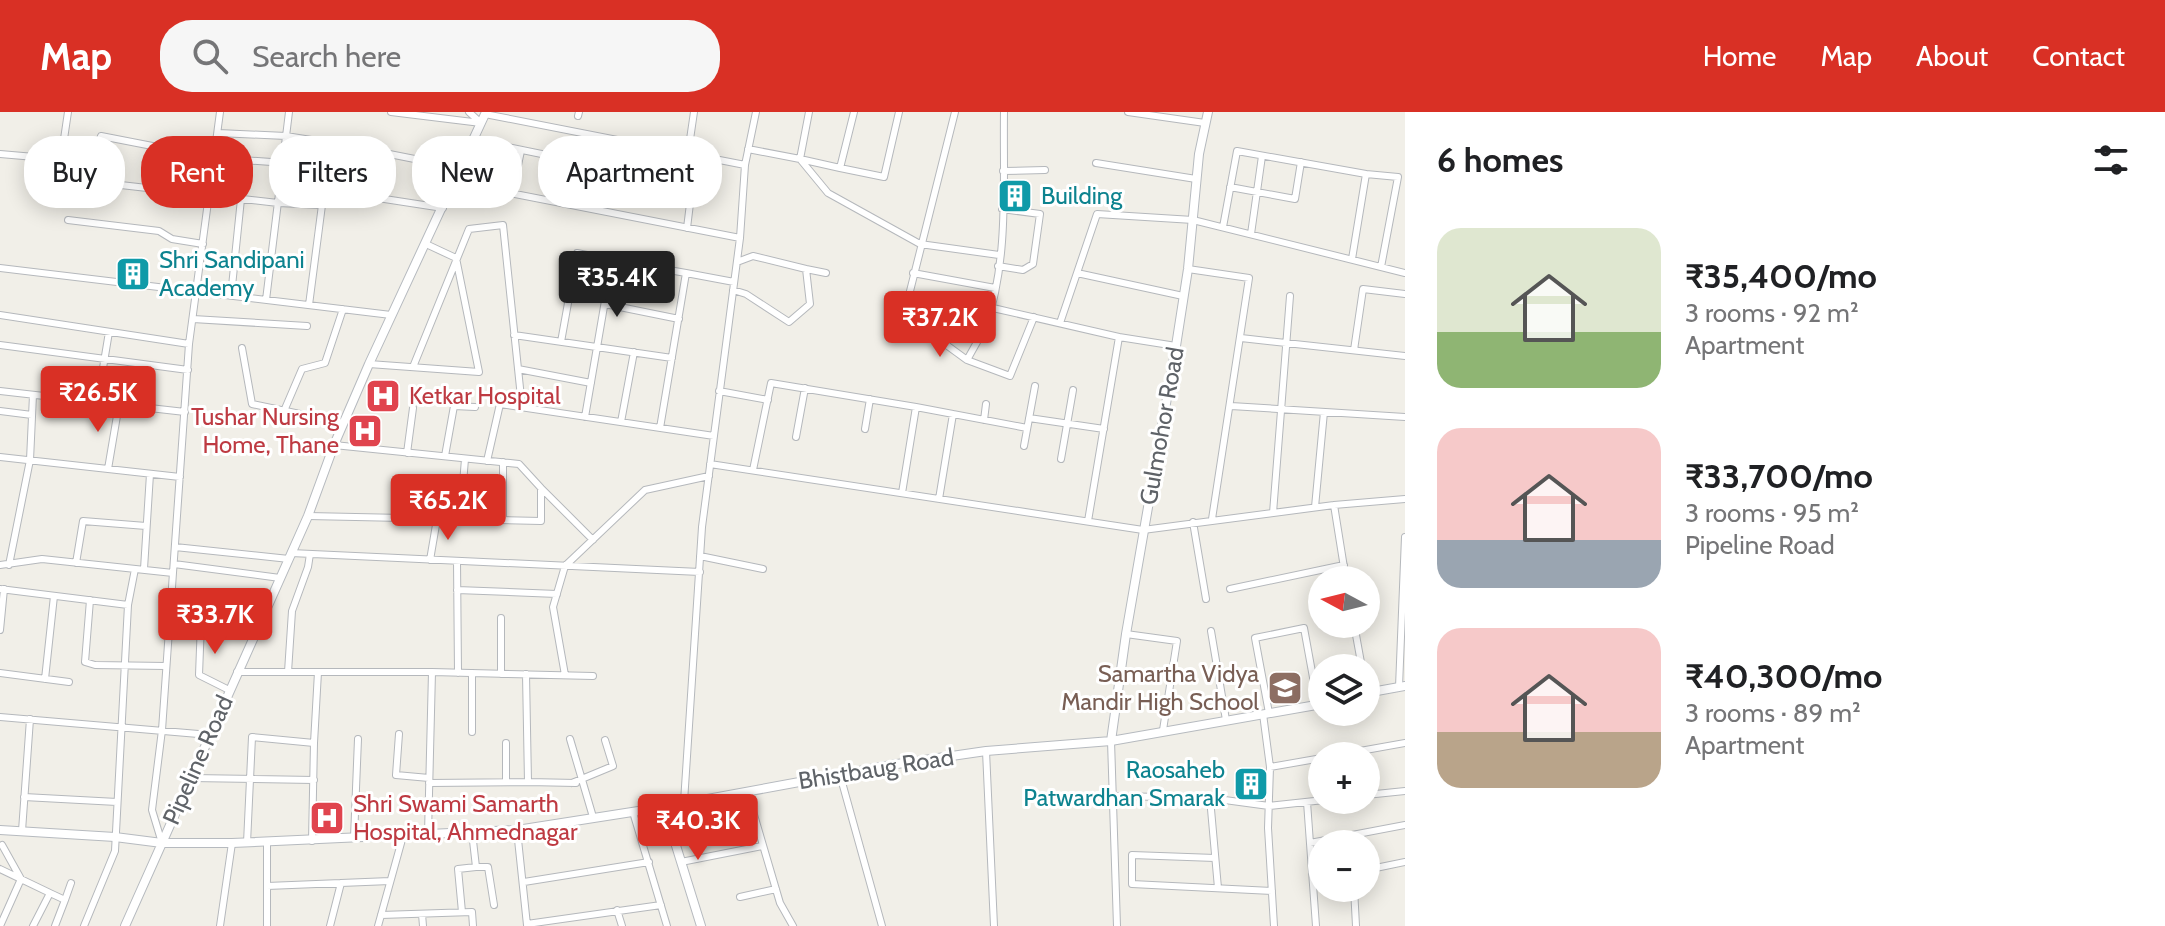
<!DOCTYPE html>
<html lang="en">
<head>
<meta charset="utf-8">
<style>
	body { margin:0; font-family:Cabin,sans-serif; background:#f6f6f6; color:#202124; height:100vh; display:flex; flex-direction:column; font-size:30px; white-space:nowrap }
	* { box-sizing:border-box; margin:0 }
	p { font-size:26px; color:#757577 }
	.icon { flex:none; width:44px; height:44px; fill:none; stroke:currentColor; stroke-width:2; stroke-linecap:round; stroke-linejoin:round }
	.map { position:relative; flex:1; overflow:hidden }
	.details { display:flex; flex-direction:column; background:#fff; width:760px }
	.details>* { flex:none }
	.guide { position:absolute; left:24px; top:24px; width:760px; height:72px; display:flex; gap:16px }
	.needle { width:52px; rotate:277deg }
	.fabs { position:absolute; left:1308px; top:454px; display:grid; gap:16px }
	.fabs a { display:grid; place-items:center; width:72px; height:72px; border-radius:50%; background:#fff; box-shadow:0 4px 20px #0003; font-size:40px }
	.price { position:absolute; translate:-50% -68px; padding:0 18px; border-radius:8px; background:#d93025; color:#fff; font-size:26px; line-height:52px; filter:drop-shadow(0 2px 4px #0008) }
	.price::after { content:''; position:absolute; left:50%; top:48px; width:24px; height:18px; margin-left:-12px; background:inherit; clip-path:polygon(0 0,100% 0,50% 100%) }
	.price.current { background:#222; color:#fff }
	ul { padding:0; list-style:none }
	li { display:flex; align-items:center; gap:24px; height:200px; padding:0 32px }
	li span { display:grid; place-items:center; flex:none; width:224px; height:160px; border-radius:24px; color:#555 }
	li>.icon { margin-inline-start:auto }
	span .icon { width:96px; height:96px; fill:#fffc; stroke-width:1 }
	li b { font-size:34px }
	h2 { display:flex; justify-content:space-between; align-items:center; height:96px; padding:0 32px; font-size:34px }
	.tag { padding:0 28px; border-radius:32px; background:#fff; box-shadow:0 4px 20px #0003; font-size:28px; line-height:72px }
	.tag.current { background:#d93025; color:#fff }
	header { display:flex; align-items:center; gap:48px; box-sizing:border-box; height:112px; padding:0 40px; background:#d93025; color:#fff }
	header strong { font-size:38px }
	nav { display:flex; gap:44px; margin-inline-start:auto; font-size:28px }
	.search { width:560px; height:72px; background:#f6f6f6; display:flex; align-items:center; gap:20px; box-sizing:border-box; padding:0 28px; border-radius:32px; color:#757577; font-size:30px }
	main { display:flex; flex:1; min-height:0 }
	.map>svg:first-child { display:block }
</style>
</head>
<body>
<header>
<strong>Map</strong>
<div class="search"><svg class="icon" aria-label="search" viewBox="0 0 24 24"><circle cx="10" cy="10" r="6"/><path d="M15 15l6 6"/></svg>Search here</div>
<nav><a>Home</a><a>Map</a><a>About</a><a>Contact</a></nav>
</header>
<main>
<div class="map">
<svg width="1405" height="814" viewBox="0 0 1405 814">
	<rect width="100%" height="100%" fill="#f1efe8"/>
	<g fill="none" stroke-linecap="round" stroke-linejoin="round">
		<g stroke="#b5b8bc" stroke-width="8">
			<path id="street" d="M391 0 481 11
				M469 0 481 11
				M854 0 840 56 800 47 828 81 920 132 999 143
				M955 0 906 195 930 221C950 209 964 207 986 214L967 248
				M1128 0 1205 11
				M485 2 745 53
				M578 4 579 0
				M218 21 286 24 349 34 339 80 443 96
				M64 27 68 0
				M473 28 693 73
				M349 34 460 56
				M748 37 800 47 809 0
				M688 41 694 0
				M0 42 92 50 101 24 214 46 327 54
				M1096 51 1196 67
				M840 56 884 65 899 0
				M1003 59 1045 58
				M1366 62 1398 65 1381 155
				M51 65 278 91 322 93 309 193
				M454 70 740 126
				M1230 75 1295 87 1301 50
				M512 82 521 39
				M68 108 159 119 172 127 203 132
				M1223 115 1237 39 1366 62 1352 147
				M687 116 696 43
				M1251 122 1262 44
				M998 154 1023 158 1033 152 1040 102 1002 97
				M0 156 391 203
				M806 157 826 161
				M1188 157 1249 166 1212 407
				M913 161 995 176
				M1077 161 1183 184
				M733 178 746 182 789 210 810 192 806 157 753 144 737 150
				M231 184 241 87
				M266 188 289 0
				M605 192 679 207
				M993 196 1119 225
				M0 203 189 232
				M193 207 307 214
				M1060 211 1097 102 1193 108 1405 161
				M986 214C1009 147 1003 70 1004 0
				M930 221 967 248 1010 264 1034 205
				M514 223 672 246
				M1241 226 1405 244
				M561 230 577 141 612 148
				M0 233 188 258
				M242 236 252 292 343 311
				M1354 238 1363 177 1405 182
				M369 252 479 260 456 146 426 132
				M413 255 469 117 503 113 522 295
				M518 257 591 271
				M0 279 185 300
				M719 279 768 288
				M93 286H98L109 220
				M1231 294 1405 305
				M0 299 32 303
				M284 299 302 257 325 251 343 197
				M585 305 612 148 686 161
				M1029 306 1104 317
				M984 308 986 292
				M621 310 634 240
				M660 316 686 161 734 170
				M865 317 870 287
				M796 325 805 276
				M1024 334 1035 274
				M407 341 413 296
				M445 344 454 294 475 295
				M0 345 180 365
				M1061 347 1073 278
				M487 349 500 292 714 324
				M503 350V408
				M710 352 1143 418 1334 393 1405 387
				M108 357 119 292
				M753 358 771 271 916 295
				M541 376 593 428
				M902 381 916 295 1027 316
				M939 387 953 302
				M1334 393 1346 468
				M1315 395 1324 300
				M1273 401 1290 184
				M308 404 541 409V376L519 352 334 333
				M460 408 465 347
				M1088 409 1119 225 1176 234
				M1193 410 1206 487
				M175 435 289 447
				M291 441 700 460
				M700 444 763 457
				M430 448 437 407
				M457 449 458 561
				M76 451 83 409 146 414
				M174 452 280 466
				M0 453 42 447 173 461
				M9 453 30 348 33 283
				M144 457 150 362
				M0 477 128 493
				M1230 477 1344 453
				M457 478 557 482
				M90 488 85 550 95 553 166 554
				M501 506V562
				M201 510 199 563 229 578
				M1354 512 1362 556
				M0 518 4 477
				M1211 519 1226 608
				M1126 522 1177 529 1163 618
				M237 560H432L593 564
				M288 560 292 499 308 455 310 442
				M0 561 69 570
				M472 561V620
				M565 563 553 495 565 454 645 378 709 364
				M45 567 54 484
				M1399 575 1405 425
				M1269 601 1255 526 1304 516 1318 593
				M1263 602 1270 655 1322 646
				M0 605 210 623
				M399 622 396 663 429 666
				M570 627 593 705
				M1111 629 1117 814
				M314 631 318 560
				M506 631V670
				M986 639 994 814
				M1332 644 1405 631
				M1270 655 1268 716 1274 814
				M840 663 882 814
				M192 666 314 668
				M528 670 576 671
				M429 671 528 670 526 562
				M572 671 613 654 605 628
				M747 679 780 791 793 814
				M1366 683 1405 679
				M1113 684 1210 686 1269 694 1324 688
				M24 685 117 690
				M1210 686 1218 776
				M684 690 702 415 740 126 745 53 756 0
				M1307 690 1316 814
				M633 700 667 814
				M517 718 527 813
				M22 719 30 607
				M428 722 432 560
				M354 726 358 627
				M162 731 152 698 162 618 189 232 220 0
				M247 731 252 625 314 631 312 729
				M1310 731 1405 713
				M1215 746 1132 743V772L1272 779
				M681 750 762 734
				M476 755H488L494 793
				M0 757 50 781 33 814
				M1366 758 1405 750
				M524 770 649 750
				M267 774 390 769
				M1354 776 1356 814
				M50 781 65 788 55 814
				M740 785 776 777
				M65 788 71 771
				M617 798 622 814
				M462 800 458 757 476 755 472 720
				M422 802 423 814
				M381 803 472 800 473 814
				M527 812 661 793
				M0 814 21 767 2 733
				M84 814 115 739 128 493 135 457
				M220 814 232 731
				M267 814V731
				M330 814 341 771
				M378 814 403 724"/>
		</g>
		<g stroke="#b6babf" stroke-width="10">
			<path id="secondary" d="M1366 581 1405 574
				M1111 629 1126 522 1176 234 1188 157 1199 42 1208 0
				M664 695 701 814
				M0 718 115 725 162 731H232L517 718 664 695 897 652 986 639 1111 629 1322 592
				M125 814 308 404 334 333 369 252 486 0"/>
		</g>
		<use href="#street" stroke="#fff" stroke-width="6"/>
		<use href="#secondary" stroke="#fff" stroke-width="8"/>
	</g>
	<defs>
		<g id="building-square" transform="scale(1.8)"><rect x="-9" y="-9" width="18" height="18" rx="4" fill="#0f9aa8" stroke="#fff"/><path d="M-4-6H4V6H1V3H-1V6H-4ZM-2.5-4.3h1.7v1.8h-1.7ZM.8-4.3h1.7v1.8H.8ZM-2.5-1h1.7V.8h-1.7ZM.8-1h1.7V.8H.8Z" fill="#fff"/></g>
		<g id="hospital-square" transform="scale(1.8)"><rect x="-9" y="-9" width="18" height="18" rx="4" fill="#e0444e" stroke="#fff"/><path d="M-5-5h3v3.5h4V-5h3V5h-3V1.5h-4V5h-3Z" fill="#fff"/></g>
		<g id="school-square" transform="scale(1.8)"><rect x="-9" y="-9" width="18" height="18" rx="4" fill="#8d6e63" stroke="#fff"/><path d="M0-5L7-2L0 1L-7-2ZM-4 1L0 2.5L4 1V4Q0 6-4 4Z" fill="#fff"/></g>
	</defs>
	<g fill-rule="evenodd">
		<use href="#building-square" x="1015" y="84"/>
		<use href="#building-square" x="133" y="162"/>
		<use href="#hospital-square" x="383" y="284"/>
		<use href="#hospital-square" x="365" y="319"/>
		<use href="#school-square" x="1285" y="576"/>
		<use href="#building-square" x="1251" y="672"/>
		<use href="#hospital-square" x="327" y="706"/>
	</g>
	<g text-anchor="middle" stroke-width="6" stroke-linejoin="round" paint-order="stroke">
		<g font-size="24" fill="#0d838f" stroke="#fff" text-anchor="start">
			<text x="1041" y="92">Building</text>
			<text x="159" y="156">Shri Sandipani<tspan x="159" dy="28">Academy</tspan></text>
			<text x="1225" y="666" text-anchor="end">Raosaheb<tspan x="1225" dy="28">Patwardhan Smarak</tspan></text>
		</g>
		<g font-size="24" fill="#be3a42" stroke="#fff" text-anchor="start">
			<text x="409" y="292">Ketkar Hospital</text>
			<text x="339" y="313" text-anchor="end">Tushar Nursing<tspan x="339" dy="28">Home, Thane</tspan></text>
			<text x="353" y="700">Shri Swami Samarth<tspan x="353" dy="28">Hospital, Ahmednagar</tspan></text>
		</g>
		<g font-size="24" fill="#5f6368" stroke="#fff">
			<text transform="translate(1162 314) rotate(-80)" y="8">Gulmohor Road</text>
			<text transform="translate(198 648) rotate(-66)" y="8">Pipeline Road</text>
			<text transform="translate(876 657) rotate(-9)" y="8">Bhistbaug Road</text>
		</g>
		<g font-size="24" fill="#785e54" stroke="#fff" text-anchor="end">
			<text x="1259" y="570">Samartha Vidya<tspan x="1259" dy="28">Mandir High School</tspan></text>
		</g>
	</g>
</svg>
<div class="fabs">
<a><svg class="needle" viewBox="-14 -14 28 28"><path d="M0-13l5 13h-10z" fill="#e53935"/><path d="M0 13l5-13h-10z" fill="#757577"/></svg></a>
<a><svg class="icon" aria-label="layers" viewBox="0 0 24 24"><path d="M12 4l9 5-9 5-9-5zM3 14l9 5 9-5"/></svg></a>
<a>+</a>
<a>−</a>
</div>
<b class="price current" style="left:617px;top:207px">₹35.4K</b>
<b class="price" style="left:940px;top:247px">₹37.2K</b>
<b class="price" style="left:98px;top:322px">₹26.5K</b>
<b class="price" style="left:448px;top:430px">₹65.2K</b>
<b class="price" style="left:215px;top:544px">₹33.7K</b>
<b class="price" style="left:698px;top:750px">₹40.3K</b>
<div class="guide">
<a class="tag">Buy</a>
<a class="tag current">Rent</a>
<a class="tag">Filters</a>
<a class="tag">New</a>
<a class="tag">Apartment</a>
</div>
</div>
<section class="details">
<h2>6 homes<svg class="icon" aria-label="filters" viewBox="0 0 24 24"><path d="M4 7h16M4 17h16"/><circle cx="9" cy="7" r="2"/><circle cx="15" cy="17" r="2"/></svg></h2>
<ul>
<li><span style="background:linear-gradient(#dfe7d0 65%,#8fb573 0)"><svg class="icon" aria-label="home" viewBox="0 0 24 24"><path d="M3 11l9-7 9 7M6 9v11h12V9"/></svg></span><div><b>₹35,400/mo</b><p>3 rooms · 92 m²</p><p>Apartment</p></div></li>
<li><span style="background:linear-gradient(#f6c9c9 70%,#9aa5b1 0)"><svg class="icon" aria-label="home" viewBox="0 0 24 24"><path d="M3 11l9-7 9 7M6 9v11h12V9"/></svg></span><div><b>₹33,700/mo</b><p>3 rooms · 95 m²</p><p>Pipeline Road</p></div></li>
<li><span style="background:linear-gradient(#f6c9c9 65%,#b9a48a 0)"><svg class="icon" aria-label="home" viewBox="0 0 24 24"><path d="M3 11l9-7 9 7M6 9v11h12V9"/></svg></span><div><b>₹40,300/mo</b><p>3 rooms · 89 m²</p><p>Apartment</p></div></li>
</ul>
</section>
</main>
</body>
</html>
